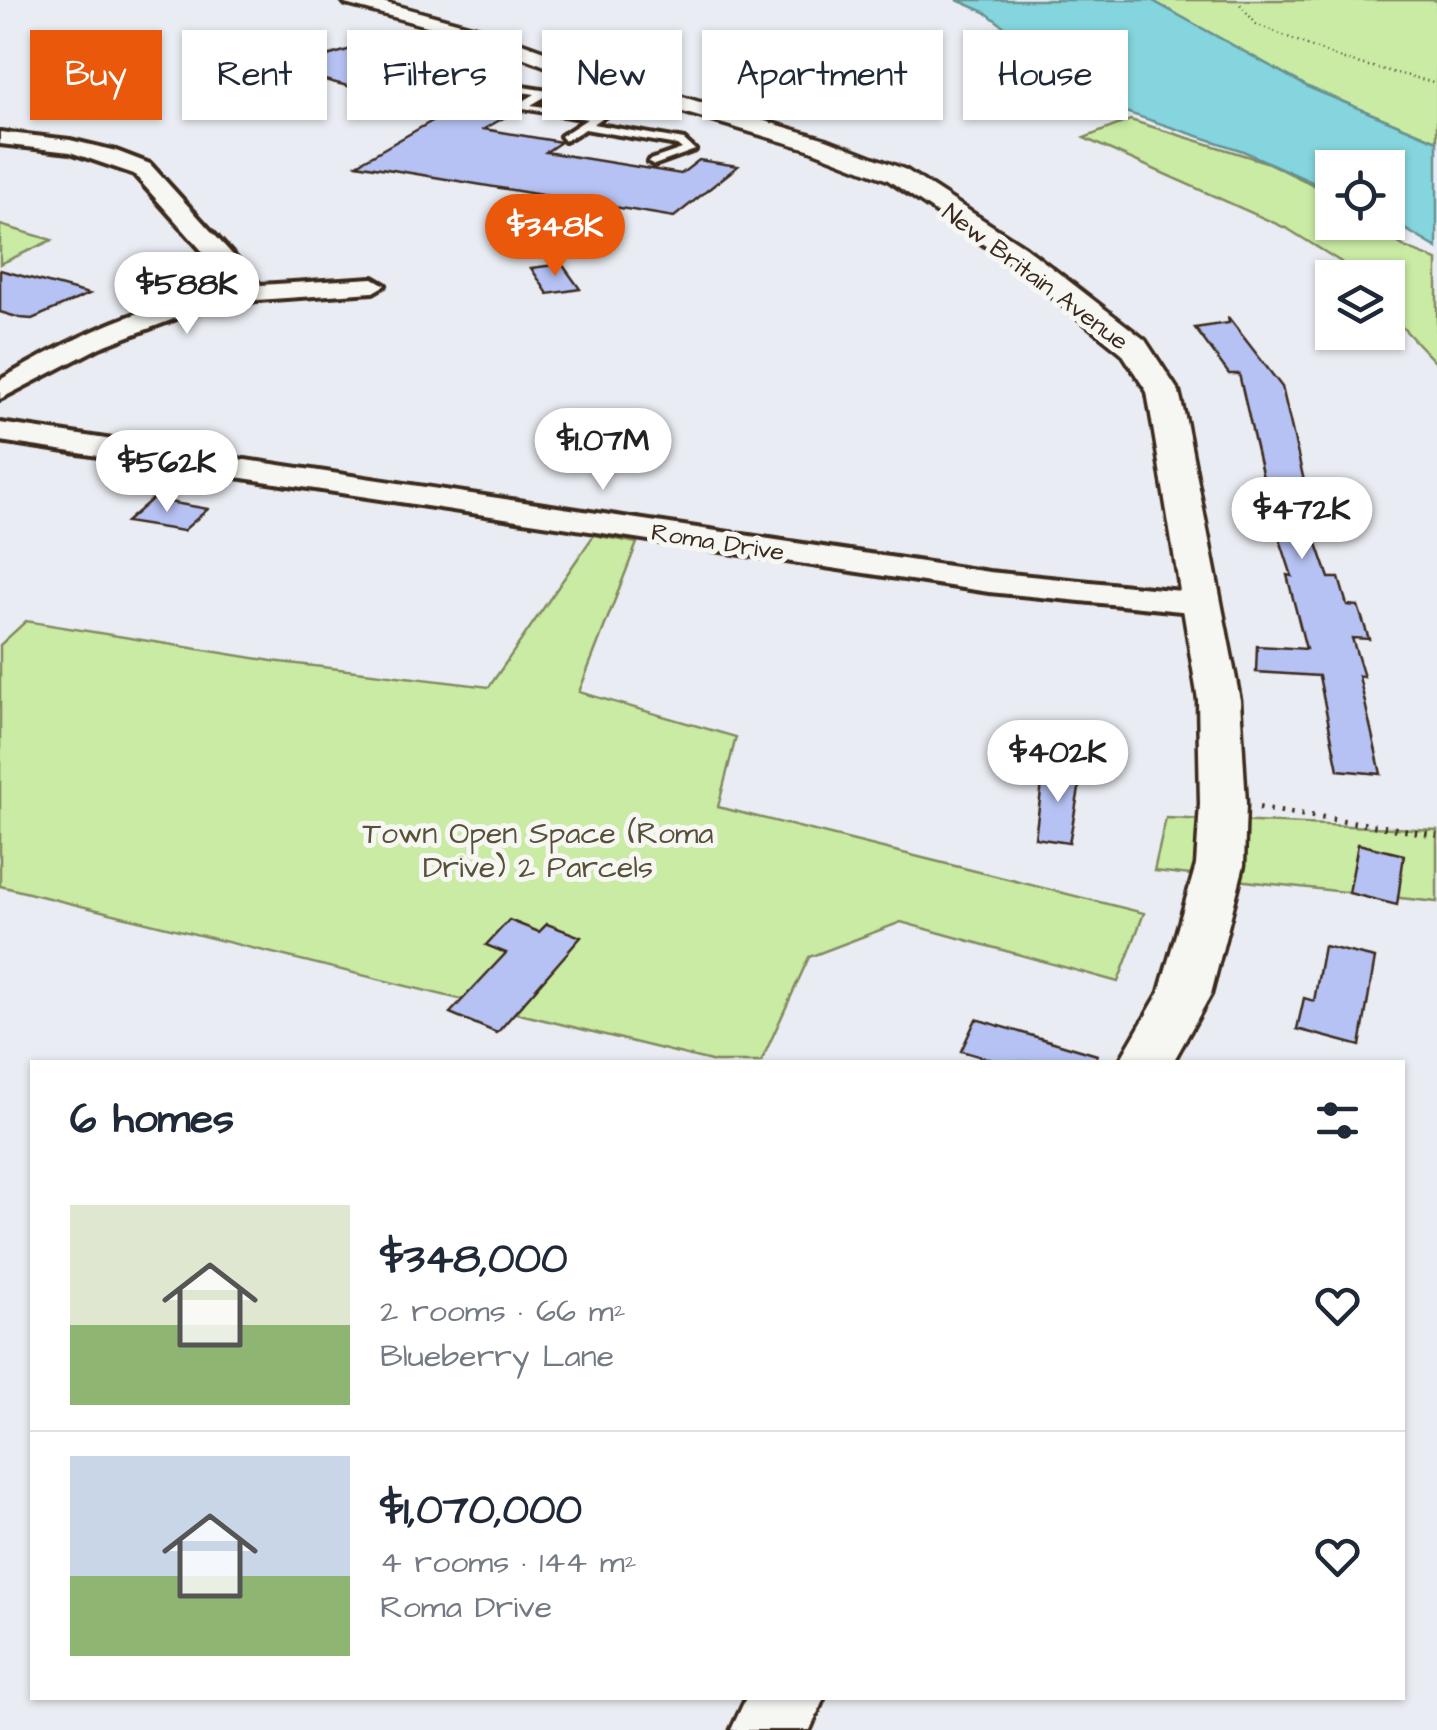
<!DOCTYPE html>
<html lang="en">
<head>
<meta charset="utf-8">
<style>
	body { margin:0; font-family:"Architects Daughter",sans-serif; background:#f6f6f7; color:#1f2937; height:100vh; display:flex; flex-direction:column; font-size:38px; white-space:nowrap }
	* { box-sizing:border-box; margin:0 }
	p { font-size:32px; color:#747a83 }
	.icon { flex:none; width:55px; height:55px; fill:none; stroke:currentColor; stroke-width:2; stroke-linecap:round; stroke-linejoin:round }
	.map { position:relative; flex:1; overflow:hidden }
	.sheet { position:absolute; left:30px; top:1060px; width:1375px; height:640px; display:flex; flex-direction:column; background:#fff; border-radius:0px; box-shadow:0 2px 8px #0004 }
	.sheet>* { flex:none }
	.guide { position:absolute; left:30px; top:30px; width:1378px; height:90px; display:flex; gap:20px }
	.buttons { position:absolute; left:1315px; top:150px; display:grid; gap:20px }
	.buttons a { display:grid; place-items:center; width:90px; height:90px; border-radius:0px; background:#fff; box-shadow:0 2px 8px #0004; font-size:50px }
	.price { position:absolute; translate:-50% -85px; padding:0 22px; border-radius:35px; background:#fff; color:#222; font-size:32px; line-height:65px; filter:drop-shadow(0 2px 5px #0008) }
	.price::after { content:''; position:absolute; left:50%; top:60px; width:30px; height:22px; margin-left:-15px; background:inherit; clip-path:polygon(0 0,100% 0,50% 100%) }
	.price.active { background:#ea580c; color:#fff }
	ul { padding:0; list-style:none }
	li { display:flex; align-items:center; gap:30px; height:250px; padding:0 40px }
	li+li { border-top:2px solid #e0e1e3 }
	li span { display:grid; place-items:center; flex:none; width:280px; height:200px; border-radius:0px; color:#555 }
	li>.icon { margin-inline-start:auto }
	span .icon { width:120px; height:120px; fill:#fffc; stroke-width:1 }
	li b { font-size:42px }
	h2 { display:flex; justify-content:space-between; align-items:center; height:120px; padding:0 40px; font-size:42px }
	.tag { padding:0 35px; border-radius:0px; background:#fff; box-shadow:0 2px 8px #0004; font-size:35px; line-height:90px }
	.tag.active { background:#ea580c; color:#fff }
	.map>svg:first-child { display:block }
</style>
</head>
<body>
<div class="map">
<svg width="1437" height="1730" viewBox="0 0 1437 1730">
	<rect width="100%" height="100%" fill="#e9ecf2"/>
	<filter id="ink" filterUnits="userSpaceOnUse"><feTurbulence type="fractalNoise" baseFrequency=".01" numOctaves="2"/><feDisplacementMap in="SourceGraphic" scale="20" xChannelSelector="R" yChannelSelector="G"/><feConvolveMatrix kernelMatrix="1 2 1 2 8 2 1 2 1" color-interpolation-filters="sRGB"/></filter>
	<g filter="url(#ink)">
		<path fill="#c9eba4" stroke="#828a61" stroke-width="2.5" d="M1151 0H1437V141L1310 88Z
			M1130 120 1266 162 1332 194V222L1368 223 1406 248 1437 260V364L1388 312V278L1355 277 1341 262 1288 229 1084 138Z
			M0 225 52 240 0 264Z
			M594 535 637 543 579 692 736 737 718 807 1144 913 1118 982 901 922 809 957 761 1062H715L0 886V645L26 621 272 661 489 687Z
			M1166 818 1437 830V902L1154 871Z"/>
		<path fill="#84d5dd" stroke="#679191" stroke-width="2.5" d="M957 0H1151L1310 88 1437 141V248L1388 219V168H1332V191L1243 151 1110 107 985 12Z"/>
		<path fill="#b6c2f3" stroke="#3b2a1e" stroke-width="2.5" d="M365 45 436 62 359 89 282 69Z
			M455 108 507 116 484 129 561 142 546 152 681 174 699 160 738 166 674 217 357 164Z
			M562 264 580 289 548 294 531 268Z
			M0 270 89 294 32 319 20 318 0 312Z
			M1228 317 1282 387 1309 502 1302 501 1329 578H1339L1347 605 1358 606 1369 639 1352 638 1364 677 1359 676 1381 774 1338 770 1319 676 1256 672 1257 646 1306 649 1287 575 1292 576 1271 512 1239 374H1229L1195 328 1229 323Z
			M152 499 208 509 183 531 126 522Z
			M1044 768 1082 773 1069 843 1035 838Z
			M1358 844 1404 855 1397 905 1349 893Z
			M509 920 539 932 547 924 581 937 497 1033 450 1013 506 953 486 945Z
			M1324 946 1375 958 1360 1046 1297 1029 1304 998 1314 1001Z
			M976 1019 1097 1055 1096 1062H999L961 1051Z"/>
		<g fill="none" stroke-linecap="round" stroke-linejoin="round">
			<g stroke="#3b2a1e" stroke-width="8">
				<path id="service" d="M478 80 548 91V95L531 105 594 114 634 89H640V93L593 124 684 140 695 150 654 165 649 162 650 160 682 149 677 145 585 129 565 141 561 136 587 119 447 95ZM479 86 535 94 520 103 463 94Z"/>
			</g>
			<g stroke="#3b2a1e" stroke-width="8">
				<path id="minor" d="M0 132 70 140 116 151 150 164 260 285 373 278 385 285 373 292 257 300 195 311 100 347 0 399V380C73 337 151 300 236 289L134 174 70 152 0 144Z
					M0 423 989 572 1201 593 1213 596 1217 603 1213 610 1201 613 989 592 0 441Z"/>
			</g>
			<g stroke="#3b2a1e" stroke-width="7">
				<path id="tertiary" d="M342 0H375L486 30 621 79 826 139 906 170 1025 247 1145 340 1179 392 1186 421 1240 700 1246 804 1244 865 1211 994 1173 1062H1119L1159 993 1196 865 1200 804 1198 700 1152 421 1147 392 1122 353 1005 259 888 180 808 149 605 89 472 38 345 4Z
					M746 1698H824L810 1730H731Z"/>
			</g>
			<path stroke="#3b2a1e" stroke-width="2.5" stroke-dasharray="1 4" stroke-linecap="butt" d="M1242 0 1240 4 1256 24 1344 60 1437 83"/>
			<path stroke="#3b2a1e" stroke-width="6" stroke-dasharray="2.5 8" stroke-linecap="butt" d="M1259 808 1437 835"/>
			<use href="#service" fill="#f6f6f2" fill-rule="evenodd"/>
			<use href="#minor" fill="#f6f6f2" fill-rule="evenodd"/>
			<use href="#tertiary" fill="#f6f6f2" fill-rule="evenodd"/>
		</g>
	</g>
	<g text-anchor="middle" stroke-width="10" stroke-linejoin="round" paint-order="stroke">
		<g font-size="25" fill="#3b2a1e" stroke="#f6f6f2">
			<text transform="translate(1036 276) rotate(37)" y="9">New Britain Avenue</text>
			<text transform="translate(718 541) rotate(9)" y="9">Roma Drive</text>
		</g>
		<g font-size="30" fill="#575139" stroke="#f6f6f2">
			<text x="538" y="843">Town Open Space (Roma<tspan x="538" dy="34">Drive) 2 Parcels</tspan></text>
		</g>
	</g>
</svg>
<div class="buttons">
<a><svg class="icon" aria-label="locate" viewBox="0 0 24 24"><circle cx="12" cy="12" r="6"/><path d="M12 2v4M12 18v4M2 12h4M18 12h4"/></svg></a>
<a><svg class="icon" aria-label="layers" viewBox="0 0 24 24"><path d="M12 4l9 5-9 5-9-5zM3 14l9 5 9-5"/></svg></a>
</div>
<b class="price active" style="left:555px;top:279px">$348K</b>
<b class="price" style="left:187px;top:337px">$588K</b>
<b class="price" style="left:603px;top:493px">$1.07M</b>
<b class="price" style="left:167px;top:515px">$562K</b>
<b class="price" style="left:1302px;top:562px">$472K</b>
<b class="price" style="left:1058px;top:805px">$402K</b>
<div class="guide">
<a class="tag active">Buy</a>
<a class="tag">Rent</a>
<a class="tag">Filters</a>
<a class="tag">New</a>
<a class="tag">Apartment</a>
<a class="tag">House</a>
</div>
<section class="sheet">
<h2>6 homes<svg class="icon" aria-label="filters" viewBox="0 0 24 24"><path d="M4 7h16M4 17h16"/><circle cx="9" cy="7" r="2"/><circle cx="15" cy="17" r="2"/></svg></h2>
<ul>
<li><span style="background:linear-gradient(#dfe7d0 60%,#8fb573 0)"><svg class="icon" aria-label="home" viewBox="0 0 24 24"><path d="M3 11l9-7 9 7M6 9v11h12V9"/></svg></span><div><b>$348,000</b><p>2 rooms · 66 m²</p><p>Blueberry Lane</p></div><svg class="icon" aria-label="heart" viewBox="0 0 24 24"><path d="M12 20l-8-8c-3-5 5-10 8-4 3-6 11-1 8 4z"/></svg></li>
<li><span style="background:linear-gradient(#c9d6e8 60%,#8fb573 0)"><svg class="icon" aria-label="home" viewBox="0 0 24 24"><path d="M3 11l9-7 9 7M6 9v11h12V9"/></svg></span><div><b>$1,070,000</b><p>4 rooms · 144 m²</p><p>Roma Drive</p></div><svg class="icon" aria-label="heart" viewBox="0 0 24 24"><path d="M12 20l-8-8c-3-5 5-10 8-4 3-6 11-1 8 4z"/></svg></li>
</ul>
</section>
</div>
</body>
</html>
